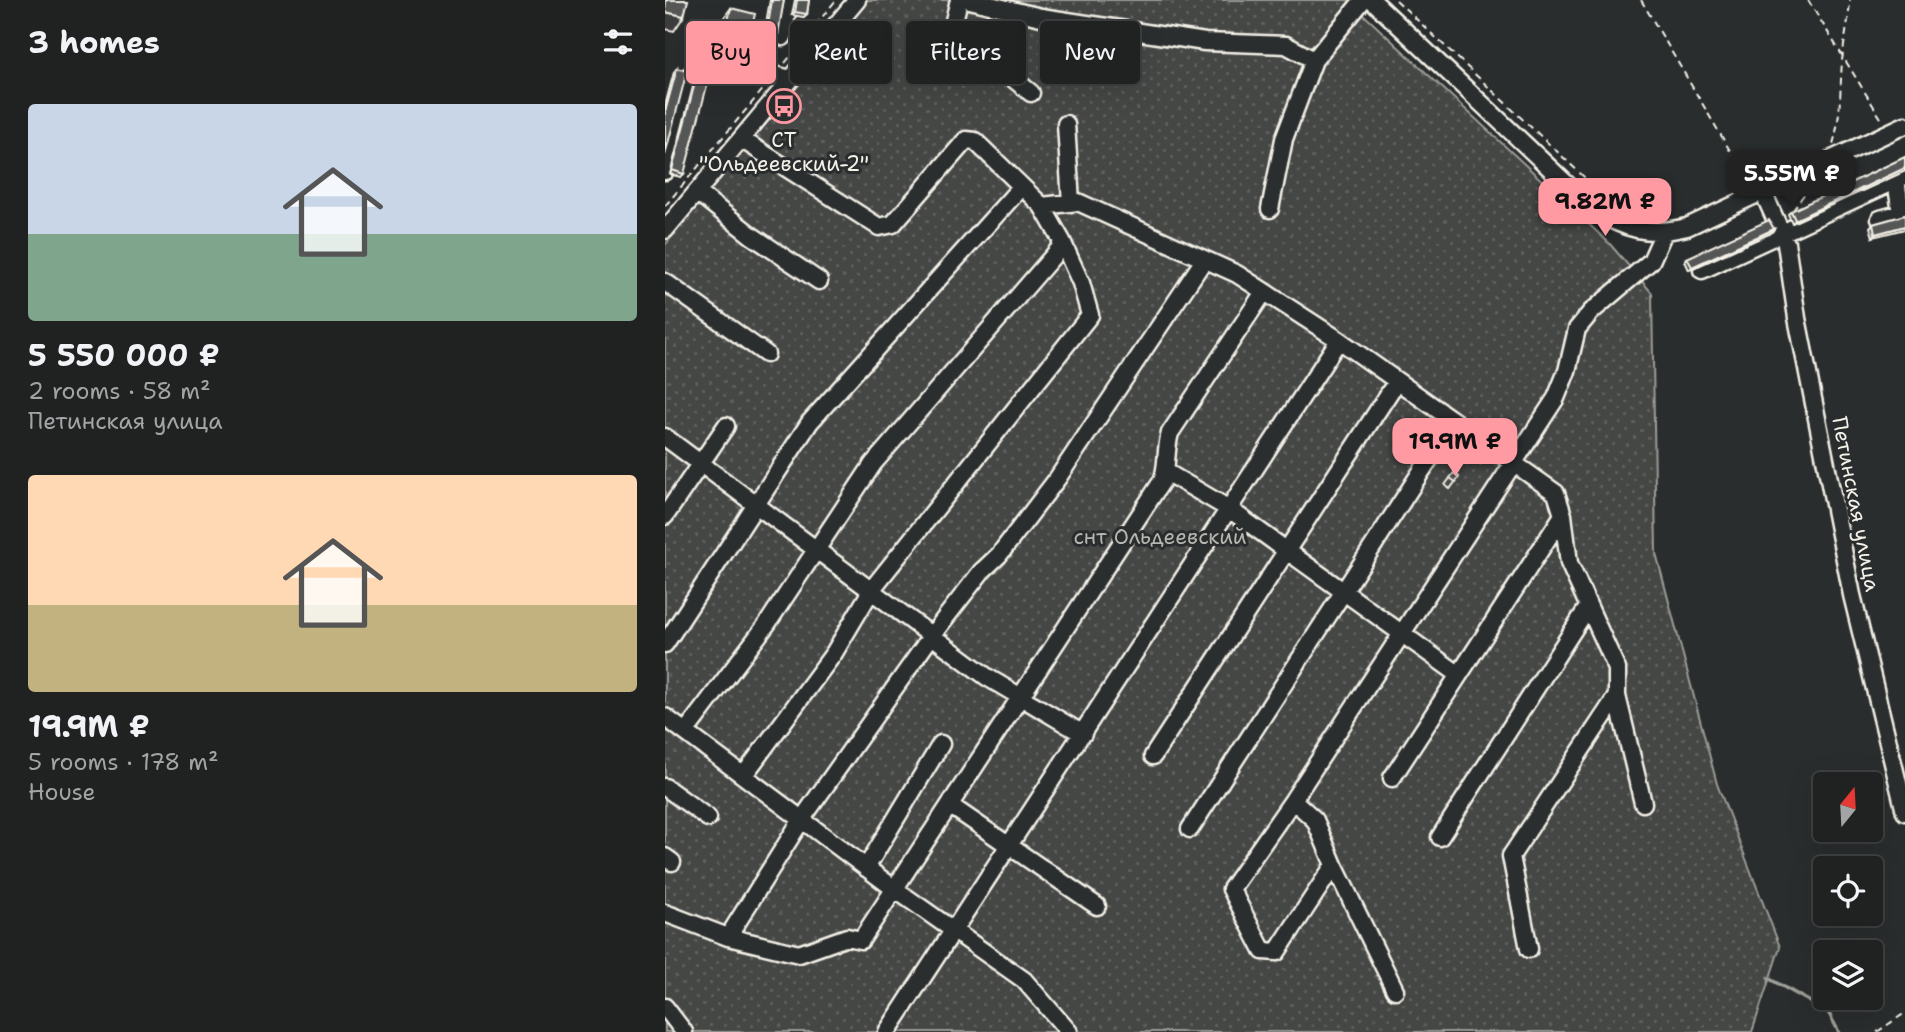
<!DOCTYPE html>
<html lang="en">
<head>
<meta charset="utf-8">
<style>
	body { margin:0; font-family:"Shantell Sans",sans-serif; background:#282a2a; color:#f1f3f6; height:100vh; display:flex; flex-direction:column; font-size:26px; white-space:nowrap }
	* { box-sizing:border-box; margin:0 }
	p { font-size:23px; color:#a2a4a5 }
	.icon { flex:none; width:38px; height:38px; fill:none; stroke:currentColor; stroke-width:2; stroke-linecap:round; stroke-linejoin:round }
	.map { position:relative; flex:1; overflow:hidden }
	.details { display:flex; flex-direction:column; background:#202222; width:665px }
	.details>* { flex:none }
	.guide { position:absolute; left:21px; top:21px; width:665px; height:63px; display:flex; gap:14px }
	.needle { width:46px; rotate:18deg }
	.tools { position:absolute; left:1148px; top:772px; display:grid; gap:14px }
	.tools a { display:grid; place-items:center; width:70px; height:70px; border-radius:7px; background:#202222; box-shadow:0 7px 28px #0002,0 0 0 2px #3d3f40; font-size:35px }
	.price { position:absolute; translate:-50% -60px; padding:0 16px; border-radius:14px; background:#ff9aa2; color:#111; font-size:23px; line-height:46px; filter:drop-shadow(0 2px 4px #0008) }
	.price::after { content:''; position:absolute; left:50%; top:42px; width:21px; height:16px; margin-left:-10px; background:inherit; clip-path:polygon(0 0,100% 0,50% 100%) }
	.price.on { background:#222; color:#fff }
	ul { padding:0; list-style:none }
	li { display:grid; align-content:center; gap:14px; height:371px; padding:0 28px }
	li span { display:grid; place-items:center; height:217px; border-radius:7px; color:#555 }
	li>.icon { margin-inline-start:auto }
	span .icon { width:126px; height:126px; fill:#fffc; stroke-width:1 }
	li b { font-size:30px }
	h2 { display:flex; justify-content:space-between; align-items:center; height:84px; padding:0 28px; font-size:30px }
	.chip { padding:0 24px; border-radius:7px; background:#202222; box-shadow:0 7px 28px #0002,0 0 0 2px #3d3f40; font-size:24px; line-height:63px }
	.chip.on { background:#ff9aa2; color:#111 }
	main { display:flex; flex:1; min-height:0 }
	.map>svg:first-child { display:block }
</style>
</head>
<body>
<main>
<section class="details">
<h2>3 homes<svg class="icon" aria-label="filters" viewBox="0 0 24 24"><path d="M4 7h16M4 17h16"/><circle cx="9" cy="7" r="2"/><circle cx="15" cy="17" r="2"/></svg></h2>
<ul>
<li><span style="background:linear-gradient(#c9d6e8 60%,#7fa58c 0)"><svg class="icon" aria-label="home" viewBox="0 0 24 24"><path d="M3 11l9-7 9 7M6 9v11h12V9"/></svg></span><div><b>5 550 000 ₽</b><p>2 rooms · 58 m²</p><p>Петинская улица</p></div></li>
<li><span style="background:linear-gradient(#ffd9b3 60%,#c2b280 0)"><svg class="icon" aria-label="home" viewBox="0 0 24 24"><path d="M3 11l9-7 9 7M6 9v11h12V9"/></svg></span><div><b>19.9M ₽</b><p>5 rooms · 178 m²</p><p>House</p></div></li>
</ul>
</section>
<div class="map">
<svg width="1240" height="1032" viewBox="0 0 1240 1032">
	<defs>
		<pattern id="green-dots" width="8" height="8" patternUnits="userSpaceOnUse" patternTransform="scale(1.75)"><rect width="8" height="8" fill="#444645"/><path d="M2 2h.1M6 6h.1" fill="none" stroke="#606160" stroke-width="1.8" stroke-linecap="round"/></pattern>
	</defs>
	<rect width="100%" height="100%" fill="#2a2d2e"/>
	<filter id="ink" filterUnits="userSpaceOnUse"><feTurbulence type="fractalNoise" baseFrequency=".0143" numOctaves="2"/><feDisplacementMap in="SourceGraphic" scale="14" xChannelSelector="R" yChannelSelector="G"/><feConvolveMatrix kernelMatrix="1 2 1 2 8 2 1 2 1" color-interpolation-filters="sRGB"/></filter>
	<g filter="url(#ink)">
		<path fill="url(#green-dots)" stroke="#9c9c96" stroke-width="2" d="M201 0H683L944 243 987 293 991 553 1052 784 1115 947 1087 1032H0V245Z"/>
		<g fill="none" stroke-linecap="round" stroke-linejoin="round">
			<path stroke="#9f9f9a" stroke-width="3.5" d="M1103 978 1163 1012 1174 1032"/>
			<g stroke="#f4f1e8" stroke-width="21">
				<path id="minor" d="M294 0 287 29 366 93
					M304 0 376 17 540 42 621 45 649 60
					M707 0 927 208C959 230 985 236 1022 227L1240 125
					M118 37 124 0
					M47 60 126 79
					M401 124 406 203
					M76 139 214 227 228 224 301 140 310 141 377 206 413 202 572 274 674 340 891 493 898 515 904 563 952 669V696L846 856 864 949
					M0 171 24 76 55 62
					M1231 180 1236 213
					M32 192 86 235 154 281
					M1098 192 1121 243 1132 318 1187 595 1240 812
					M605 209 619 139 649 60 698 0
					M1215 219 1240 212
					M0 230 192 0
					M1037 270 1240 176
					M0 282 101 354
					M0 437 322 677 418 734
					M501 472 564 509 793 674
					M0 516 61 426
					M0 644 145 422 356 187
					M952 696 978 803
					M0 717 231 890 359 980 404 1032
					M21 731 102 624 208 464 395 248 397 241 377 206
					M488 756 732 381
					M79 775 169 653 207 589 425 315 416 283 397 241
					M727 778 898 515
					M0 787 43 818
					M628 800 650 820 669 865 612 952 598 951 566 889 628 800 891 398 902 371 912 329 926 312 986 261 999 232
					M286 806 432 906
					M525 829 789 421
					M775 837 923 607
					M0 857 7 862
					M669 865 730 990
					M201 868 276 744
					M0 913 63 937 134 954 182 937 196 940 497 481C503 467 500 450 505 433L599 292
					M63 937 137 819 267 635 316 572 334 555 392 479 539 260
					M0 1007 19 1032
					M222 1032 674 340"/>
			</g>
			<path stroke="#f4f1e8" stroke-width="2" stroke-dasharray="7 5" stroke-linecap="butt" d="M731 0 935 192 976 214 995 217
				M976 0 1067 154 1088 180
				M1143 0 1217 120
				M120 63 171 0
				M1168 144C1176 118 1175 89 1177 61 1179 40 1184 21 1185 0
				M0 206 101 86
				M1128 210 1147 183
				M1212 1032 1240 1013"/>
			<use href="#minor" stroke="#2a2d2e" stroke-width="16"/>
		</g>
		<path fill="#494b4a" stroke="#f4f1e8" stroke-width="2" d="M105 0H119L111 37 99 35Z
			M130 0H144L142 14 139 17 127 15Z
			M66 8 77 46 53 41 58 19Z
			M12 68 0 155V106L9 72Z
			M32 75 16 177 5 174 30 79Z
			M1240 157V171L1127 223 1123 214 1126 211Z
			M1240 215 1208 237 1205 227 1208 224Z
			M1109 229 1106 233 1024 270 1020 261 1022 258Z
			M789 473 794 477 785 489 780 485Z"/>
		<path fill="#3c3d3c" stroke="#f4f1e8" stroke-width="2" d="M0 12 19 16 9 31 0 29Z
			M130 12 142 14 139 17 127 15Z
			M61 30 85 35 77 46 53 41Z
			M102 32 113 34 111 37 99 35Z
			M31 44 42 48 40 51 29 48Z
			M1240 168V171L1127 223 1130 220Z
			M7 170 19 174 16 177 5 174Z
			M1240 226V229L1208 237 1210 234Z
			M1109 229 1106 233 1024 270 1027 267Z"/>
		<path fill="#555756" stroke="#f4f1e8" stroke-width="2" d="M1 0H23L19 16 0 12Z
			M107 0H119L113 34 102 32Z
			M132 0H144L142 14 130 12Z
			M66 8 90 14 85 35 61 30Z
			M34 35 45 38 42 48 31 44Z
			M12 68 22 71 0 155V112Z
			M32 75 44 78 19 174 7 170Z
			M1240 157V168L1130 220 1126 211Z
			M1240 215V226L1210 234 1208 224Z
			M1104 220 1109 229 1027 267 1022 258Z
			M789 473 794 477 791 482 785 478Z"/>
	</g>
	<defs>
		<g id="bus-ring" transform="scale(1.75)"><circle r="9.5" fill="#2a2d2e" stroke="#ff9aa2" stroke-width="1.5"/><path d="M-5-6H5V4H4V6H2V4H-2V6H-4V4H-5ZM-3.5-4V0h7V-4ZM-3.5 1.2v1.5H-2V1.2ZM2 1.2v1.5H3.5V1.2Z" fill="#ff9aa2"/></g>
	</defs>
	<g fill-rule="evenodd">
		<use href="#bus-ring" x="119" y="106"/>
	</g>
	<g text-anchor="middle" stroke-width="6" stroke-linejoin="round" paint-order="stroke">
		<g font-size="21" fill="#f4f1e8" stroke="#2a2d2e">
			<text x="119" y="147">СТ<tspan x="119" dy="24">"Ольдеевский-2"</tspan></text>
		</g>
		<g font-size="21" fill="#f4f1e8" stroke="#2a2d2e">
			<text transform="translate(1191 504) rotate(79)" y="7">Петинская улица</text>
		</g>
		<g font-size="21" fill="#b6b5af" stroke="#2a2d2e">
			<text x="495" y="544">снт Ольдеевский</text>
		</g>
	</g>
</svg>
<div class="tools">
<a><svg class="needle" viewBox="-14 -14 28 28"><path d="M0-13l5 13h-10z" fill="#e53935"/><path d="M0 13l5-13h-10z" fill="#a2a4a5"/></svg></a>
<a><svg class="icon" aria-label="locate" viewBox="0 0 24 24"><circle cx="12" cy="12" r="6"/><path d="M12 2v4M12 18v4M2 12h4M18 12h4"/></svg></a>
<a><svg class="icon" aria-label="layers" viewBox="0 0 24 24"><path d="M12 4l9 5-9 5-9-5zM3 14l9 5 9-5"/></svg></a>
</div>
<b class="price on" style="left:1127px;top:210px">5.55M ₽</b>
<b class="price" style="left:940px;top:238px">9.82M ₽</b>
<b class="price" style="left:790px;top:478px">19.9M ₽</b>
<div class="guide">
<a class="chip on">Buy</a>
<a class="chip">Rent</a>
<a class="chip">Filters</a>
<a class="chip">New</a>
</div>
</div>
</main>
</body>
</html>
